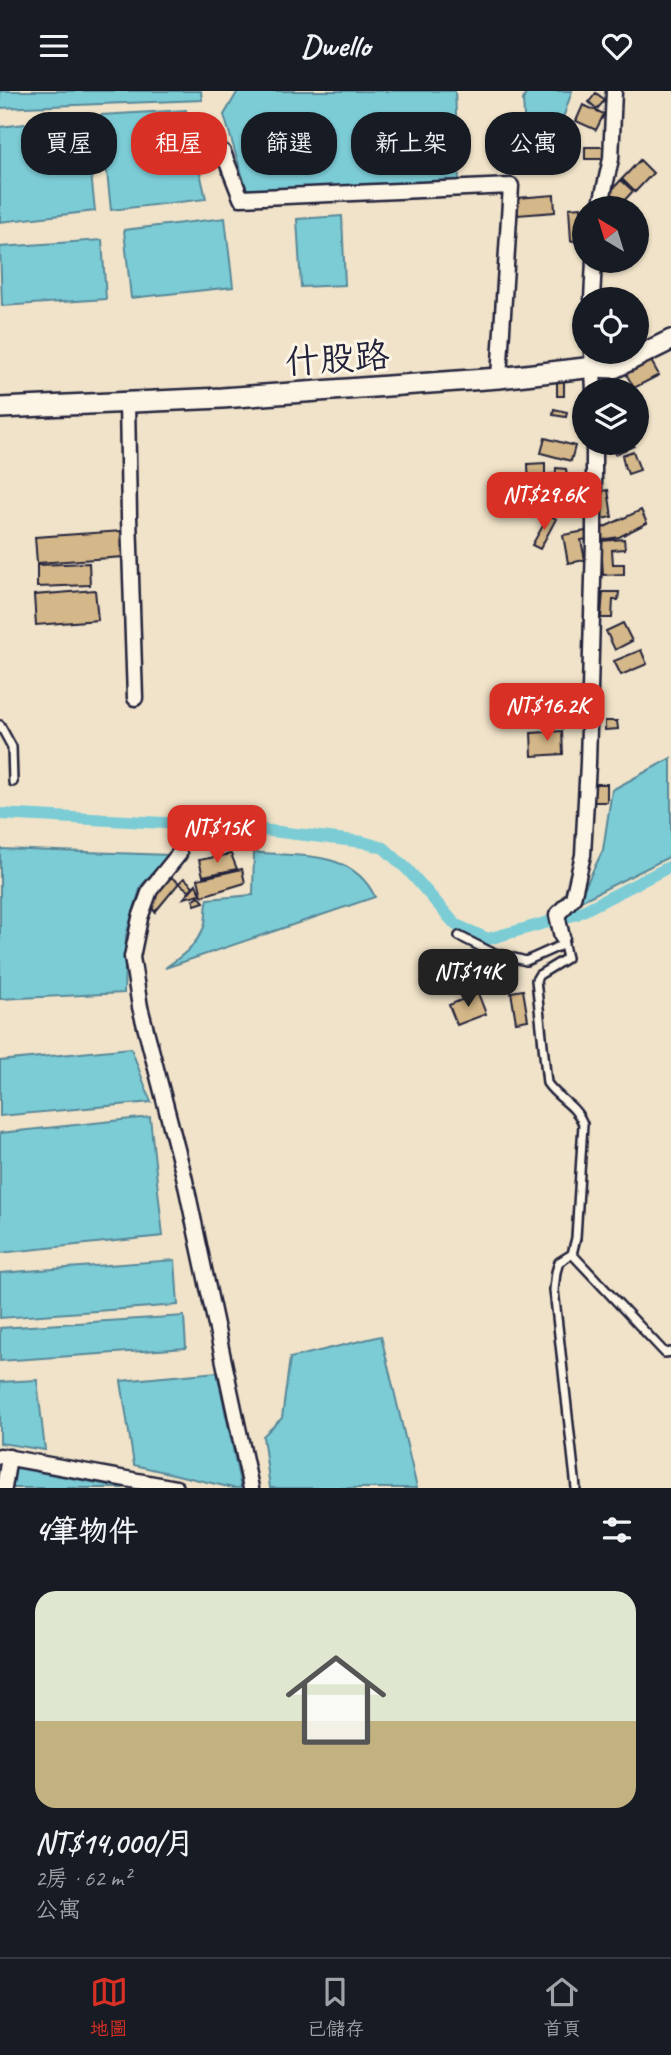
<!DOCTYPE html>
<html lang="zh-TW">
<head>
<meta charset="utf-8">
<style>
	body { margin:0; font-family:Caveat,"LXGW WenKai TC",sans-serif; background:#242831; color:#f1f3f6; height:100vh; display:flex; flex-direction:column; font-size:26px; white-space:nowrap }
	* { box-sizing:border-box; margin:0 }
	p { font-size:23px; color:#9ea1a6 }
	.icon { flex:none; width:38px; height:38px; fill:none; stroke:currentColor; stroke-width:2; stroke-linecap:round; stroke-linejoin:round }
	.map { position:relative; height:1397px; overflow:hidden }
	.panel { display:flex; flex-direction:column; background:#171b24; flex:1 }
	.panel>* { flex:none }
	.hud { position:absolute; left:21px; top:21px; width:630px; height:63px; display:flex; gap:14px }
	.needle { width:46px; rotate:322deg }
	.fabs { position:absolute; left:572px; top:105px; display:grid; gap:14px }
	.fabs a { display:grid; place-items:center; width:77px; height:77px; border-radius:50%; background:#171b24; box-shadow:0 2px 5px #0004; font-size:35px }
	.price { position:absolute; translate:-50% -60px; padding:0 16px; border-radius:14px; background:#d93025; color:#fff; font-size:23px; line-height:46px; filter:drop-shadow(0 2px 4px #0008) }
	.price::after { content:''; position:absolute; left:50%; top:42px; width:21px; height:16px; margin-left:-10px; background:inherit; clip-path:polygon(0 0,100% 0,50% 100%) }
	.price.active { background:#222; color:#fff }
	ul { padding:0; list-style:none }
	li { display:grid; align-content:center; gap:14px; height:371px; padding:0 35px }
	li+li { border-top:2px solid #363941 }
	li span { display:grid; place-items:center; height:217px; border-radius:21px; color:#555 }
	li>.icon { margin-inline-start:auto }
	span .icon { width:126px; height:126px; fill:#fffc; stroke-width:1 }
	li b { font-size:30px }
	h2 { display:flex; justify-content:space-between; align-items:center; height:84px; padding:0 35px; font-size:30px }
	.tag { padding:0 24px; border-radius:28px; background:#171b24; box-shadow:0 2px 5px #0004; font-size:24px; line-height:63px }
	.tag.active { background:#d93025; color:#fff }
	header { display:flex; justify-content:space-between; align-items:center; height:91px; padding:0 35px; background:#171b24; font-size:32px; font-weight:800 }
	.dock { display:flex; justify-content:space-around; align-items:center; height:98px; border-top:2px solid #363941; background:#171b24; font-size:19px; color:#9ea1a6 }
	.dock a { display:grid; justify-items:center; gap:4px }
	.dock .active { color:#d93025 }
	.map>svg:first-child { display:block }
</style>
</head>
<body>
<header><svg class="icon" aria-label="menu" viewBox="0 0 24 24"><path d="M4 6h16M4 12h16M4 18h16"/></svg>Dwello<svg class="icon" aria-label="heart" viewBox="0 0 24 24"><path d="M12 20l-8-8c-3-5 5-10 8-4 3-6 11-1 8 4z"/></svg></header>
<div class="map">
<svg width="671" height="1397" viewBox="0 0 671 1397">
	<rect width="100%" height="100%" fill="#f0e3c9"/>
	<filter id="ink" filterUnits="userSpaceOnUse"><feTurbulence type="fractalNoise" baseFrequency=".0143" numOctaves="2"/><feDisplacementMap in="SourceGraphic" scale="14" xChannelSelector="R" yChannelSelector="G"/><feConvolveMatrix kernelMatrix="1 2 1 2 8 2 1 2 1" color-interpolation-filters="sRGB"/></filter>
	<g filter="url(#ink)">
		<path fill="#7cccd6" stroke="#588898" stroke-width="2" d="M0 0H201L202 9 0 17Z
			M238 0H455L459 91 247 100 224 24Z
			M527 0H572L563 27 551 41 525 40 523 9Z
			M186 19 206 108 111 119 101 24Z
			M85 26 95 120 0 131V36Z
			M342 125 345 194 301 196 297 128Z
			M225 127 233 196 131 207 124 139Z
			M102 149 106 208 2 215 0 156Z
			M671 667V765L577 812 603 759 612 699Z
			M0 758 169 764 141 795 126 844 124 902 0 908Z
			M254 761C298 767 352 757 375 806L165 877C181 866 196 855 204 836 207 828 205 817 208 808L253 804Z
			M131 957 151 1011 0 1025V970Z
			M150 1026 163 1145 0 1162V1042Z
			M175 1169 178 1214 0 1227V1182Z
			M184 1225 186 1257 0 1270V1237Z
			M381 1245 417 1397H270L263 1345 282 1327 290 1267Z
			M217 1281 241 1397H233L134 1374 121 1290Z
			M37 1289 45 1359 0 1352V1291Z
			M0 1374 124 1397H0Z"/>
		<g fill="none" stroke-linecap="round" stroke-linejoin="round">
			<path stroke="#7cccd6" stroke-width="12" d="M0 723 238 736 363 751 384 757 408 779 456 834 488 848 577 823 671 775"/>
		</g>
		<path fill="#d5b889" stroke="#22223b" stroke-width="2" d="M596 2 605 9 597 18 589 11Z
			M583 14 604 23 596 39 576 30Z
			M585 56H606V68H585Z
			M640 69 653 82 635 101 622 88Z
			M621 89 633 100 622 112 610 101Z
			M554 104 555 121 518 124 517 107Z
			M581 116 583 149 571 150 569 117Z
			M650 268 659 284 634 297 625 281Z
			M557 287H564V305H557Z
			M554 318 567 321 566 326 553 324Z
			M545 347 575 355 571 370 541 362Z
			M617 352H633L634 355 615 363 611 354Z
			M633 360 640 379 628 383 626 378H625L622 364Z
			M545 372V384L553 383 554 398 529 399 528 373Z
			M556 377 566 378 568 393H555Z
			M588 399 589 420 562 421 561 400Z
			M608 399 612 426 601 428 597 401Z
			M557 405 560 422 534 426 531 409Z
			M641 419 647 432 619 446 600 449V438Z
			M549 424 556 428 540 458 532 454Z
			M122 440 124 466 37 472 35 446Z
			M586 440 588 448 581 449 585 469 568 472 563 444Z
			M624 448 625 458 612 459 613 473H624V483L603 484 601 450Z
			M89 472 90 494 37 496V474Z
			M95 499 98 529 36 534 34 504Z
			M603 501H619L618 509H613L612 527H601Z
			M623 532 632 550 615 559 606 540Z
			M641 559 647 573 621 584 614 570Z
			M531 603H562L561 633H531Z
			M605 630H617L618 638 605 639Z
			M562 640 563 663 532 665 531 642Z
			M590 693H607V711H591Z
			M231 763 237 778 203 785 199 769Z
			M242 778 245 792 202 805 198 788Z
			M168 784 179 792 155 821 148 811Z
			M184 787 193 795 189 800 179 792Z
			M196 793 200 803 184 807Z
			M199 805 204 811 195 814 193 809Z
			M523 899 528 929 516 931 511 901Z
			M478 902 486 923 457 934 449 914Z"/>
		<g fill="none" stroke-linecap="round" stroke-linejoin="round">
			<g stroke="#22223b" stroke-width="12">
				<path id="lane" d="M0 634 12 656 13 691
					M459 845 491 861 526 870 564 853
					M562 846 567 867 539 884 536 889 547 992C558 1008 576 1014 583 1033L576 1147 572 1163 559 1171 556 1181 554 1199 576 1397
					M572 1163 665 1262 671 1261"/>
			</g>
			<g stroke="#22223b" stroke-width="19">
				<path id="street" d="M223 61 241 107 511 95 499 287
					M600 117 611 68 614 0
					M592 208 594 170
					M592 261 594 299
					M127 311 129 426 135 607
					M179 763 150 799 140 827 132 866 140 916 184 1085 251 1397
					M562 846 557 824 573 807 583 764 588 672 594 451V352
					M0 1365 176 1397
					M4 1397 9 1366"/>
			</g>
			<g stroke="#22223b" stroke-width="24">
				<path id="secondary" d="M0 317 222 307 499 287 594 276 614 277 671 249"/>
			</g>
			<use href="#lane" stroke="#fcf5e5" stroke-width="7"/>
			<use href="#street" stroke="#fcf5e5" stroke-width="14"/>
			<use href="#secondary" stroke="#fcf5e5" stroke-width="19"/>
		</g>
	</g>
	<g text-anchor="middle" stroke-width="6" stroke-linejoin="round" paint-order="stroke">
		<g font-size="35" fill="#22223b" stroke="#fcf5e5">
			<text transform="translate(337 267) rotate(-4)" y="12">什股路</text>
		</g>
	</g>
</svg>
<div class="fabs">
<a><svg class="needle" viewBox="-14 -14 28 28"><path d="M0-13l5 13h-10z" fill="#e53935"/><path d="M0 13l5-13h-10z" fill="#9ea1a6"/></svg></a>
<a><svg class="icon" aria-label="locate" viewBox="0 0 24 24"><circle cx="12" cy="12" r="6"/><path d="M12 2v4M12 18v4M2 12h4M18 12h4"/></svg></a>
<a><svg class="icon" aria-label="layers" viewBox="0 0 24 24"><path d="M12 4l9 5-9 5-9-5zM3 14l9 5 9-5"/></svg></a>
</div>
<b class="price" style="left:544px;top:441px">NT$29.6K</b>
<b class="price" style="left:547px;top:652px">NT$16.2K</b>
<b class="price" style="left:217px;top:774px">NT$15K</b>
<b class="price active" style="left:468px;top:918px">NT$14K</b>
<div class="hud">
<a class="tag">買屋</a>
<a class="tag active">租屋</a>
<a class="tag">篩選</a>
<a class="tag">新上架</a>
<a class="tag">公寓</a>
</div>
</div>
<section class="panel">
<h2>4筆物件<svg class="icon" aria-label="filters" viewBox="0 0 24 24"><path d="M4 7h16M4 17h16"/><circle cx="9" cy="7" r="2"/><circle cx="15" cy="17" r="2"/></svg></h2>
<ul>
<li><span style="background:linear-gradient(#dfe7d0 60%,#c2b280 0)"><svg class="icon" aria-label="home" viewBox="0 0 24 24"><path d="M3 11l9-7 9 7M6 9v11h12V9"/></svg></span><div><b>NT$14,000/月</b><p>2房 · 62 m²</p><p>公寓</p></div></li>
</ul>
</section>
<nav class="dock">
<a class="active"><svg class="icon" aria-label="map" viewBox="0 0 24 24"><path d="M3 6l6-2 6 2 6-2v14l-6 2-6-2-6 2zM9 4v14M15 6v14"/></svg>地圖</a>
<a><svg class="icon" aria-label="saved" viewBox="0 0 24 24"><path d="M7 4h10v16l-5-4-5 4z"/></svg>已儲存</a>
<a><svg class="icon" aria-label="home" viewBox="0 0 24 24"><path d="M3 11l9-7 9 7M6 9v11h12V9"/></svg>首頁</a>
</nav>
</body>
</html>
